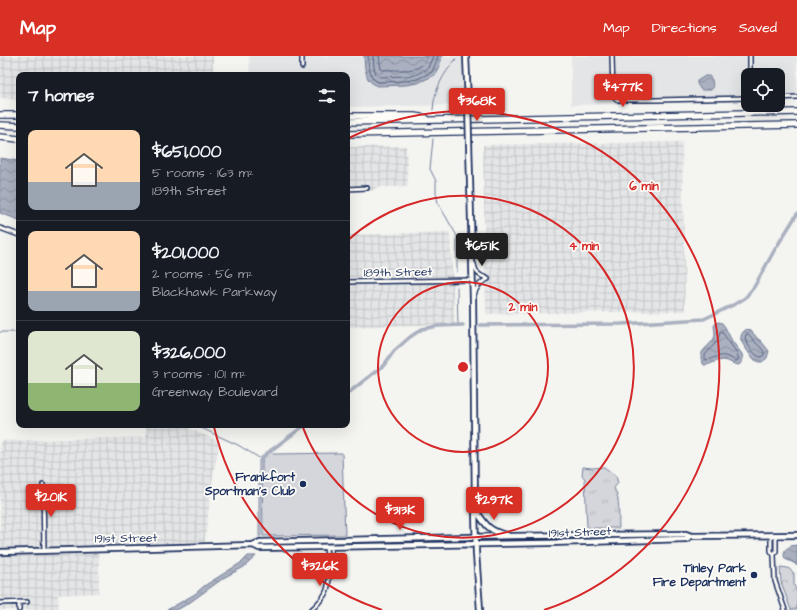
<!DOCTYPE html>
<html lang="en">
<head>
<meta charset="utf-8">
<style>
	body { margin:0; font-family:"Architects Daughter",sans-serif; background:#242831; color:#f1f3f6; height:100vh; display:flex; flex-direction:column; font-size:15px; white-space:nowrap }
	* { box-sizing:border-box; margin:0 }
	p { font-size:13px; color:#9ea1a6 }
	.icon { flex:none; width:22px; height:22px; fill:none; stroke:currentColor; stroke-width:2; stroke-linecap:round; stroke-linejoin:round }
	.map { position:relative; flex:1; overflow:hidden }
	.drawer { position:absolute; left:16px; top:16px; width:334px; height:356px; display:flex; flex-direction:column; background:#171b24; border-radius:8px; box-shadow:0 4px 16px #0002 }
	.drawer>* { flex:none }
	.controls { position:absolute; left:741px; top:12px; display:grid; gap:8px }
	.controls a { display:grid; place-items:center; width:44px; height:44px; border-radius:8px; background:#171b24; box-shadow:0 4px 16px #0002; font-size:20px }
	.price { position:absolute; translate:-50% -34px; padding:0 9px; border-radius:4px; background:#d93025; color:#fff; font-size:13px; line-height:26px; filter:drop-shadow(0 1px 2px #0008) }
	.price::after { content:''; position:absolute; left:50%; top:24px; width:12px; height:9px; margin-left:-6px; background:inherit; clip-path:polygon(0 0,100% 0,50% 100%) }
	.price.current { background:#222; color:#fff }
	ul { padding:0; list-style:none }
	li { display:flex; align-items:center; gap:12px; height:100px; padding:0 12px }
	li+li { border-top:1px solid #363941 }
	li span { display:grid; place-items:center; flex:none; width:112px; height:80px; border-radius:8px; color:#555 }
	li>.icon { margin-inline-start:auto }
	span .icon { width:48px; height:48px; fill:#fffc; stroke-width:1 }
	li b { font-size:17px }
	h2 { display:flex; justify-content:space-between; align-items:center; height:48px; padding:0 12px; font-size:17px }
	header { display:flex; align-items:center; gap:24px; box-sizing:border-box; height:56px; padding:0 20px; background:#d93025; color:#fff }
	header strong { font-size:19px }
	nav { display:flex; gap:22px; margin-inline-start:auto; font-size:14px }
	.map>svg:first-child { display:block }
</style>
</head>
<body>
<header>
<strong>Map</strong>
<nav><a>Map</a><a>Directions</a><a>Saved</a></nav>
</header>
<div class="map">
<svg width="797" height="554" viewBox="0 0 797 554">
	<defs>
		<pattern id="industrial-grid" width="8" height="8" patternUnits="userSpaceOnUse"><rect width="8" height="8" fill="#e4e5e6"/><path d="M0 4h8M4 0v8" fill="none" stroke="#c3c5c8"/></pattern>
		<pattern id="grass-tufts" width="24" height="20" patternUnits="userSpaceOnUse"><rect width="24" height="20" fill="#d4d6db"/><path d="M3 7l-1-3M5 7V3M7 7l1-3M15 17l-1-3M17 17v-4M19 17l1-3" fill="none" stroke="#b5b8be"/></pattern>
		<pattern id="park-crowns" width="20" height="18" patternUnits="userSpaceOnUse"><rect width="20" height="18" fill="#d4d6db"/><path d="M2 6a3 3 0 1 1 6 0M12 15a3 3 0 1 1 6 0" fill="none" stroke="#b5b8be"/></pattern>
		<pattern id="water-waves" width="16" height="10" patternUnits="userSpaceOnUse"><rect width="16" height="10" fill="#aab0bf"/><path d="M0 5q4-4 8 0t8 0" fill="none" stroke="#8a909e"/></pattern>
	</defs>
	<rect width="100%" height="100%" fill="#f4f4f1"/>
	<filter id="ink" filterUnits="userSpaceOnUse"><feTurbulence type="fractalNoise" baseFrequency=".025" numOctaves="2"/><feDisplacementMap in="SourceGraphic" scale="8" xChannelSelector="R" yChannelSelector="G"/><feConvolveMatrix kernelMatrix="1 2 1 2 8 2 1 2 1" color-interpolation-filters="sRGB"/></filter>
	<g filter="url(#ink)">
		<path fill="#e4e5e6" d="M249 0H462L463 49 347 51V19H250Z
			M571 0H797V44H778V19H748V45L571 49Z"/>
		<path fill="url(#industrial-grid)" d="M0 0H213V19H19V44L0 42Z
			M682 86 685 255 486 258 483 89Z
			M406 90 408 131H377L372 135H347V91Z
			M450 176 455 268 347 271V179Z
			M146 369H182L220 386 213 419 204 492 99 493V537L58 539 59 554H0V385L146 381Z"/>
		<path fill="url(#grass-tufts)" stroke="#78829c" d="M583 411 592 412 604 411 616 420 618 427 614 432C621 444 618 459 619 472H587L585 423 582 419Z"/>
		<path fill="url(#park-crowns)" stroke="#78829c" d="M780 511 788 512 794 517V529L797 536V554H791L781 526Z"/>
		<path fill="#d4d6db" stroke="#78829c" d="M270 394 273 398 342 397 345 479 263 480 262 406 264 398Z"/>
		<path fill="url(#water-waves)" stroke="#717c98" d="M364 0H442L441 5 435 19 418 27 406 29 378 30 372 27 368 23 365 13Z
			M705 20H709C713 23 714 30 711 34H701L697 28V25Z
			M0 102 19 105V164L0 157Z
			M719 266 722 267 725 271 732 285 742 298 743 304 739 309C733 309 729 304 723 304 716 304 711 309 704 309 693 293 716 290 715 277 715 276 714 271 714 270L716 267Z
			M747 273 750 274 753 277 758 283 761 285 769 295 767 302 762 306C759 306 759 306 756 305 752 302 742 288 741 284 740 279 743 275 747 273Z
			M797 489V510L794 507 785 503 784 499 785 494 790 490Z
			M248 500H256L244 511 225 521 189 547 177 554H167L195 538 204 530 242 506Z"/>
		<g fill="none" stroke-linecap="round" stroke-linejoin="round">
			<path stroke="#546385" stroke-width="1" d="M368 0 369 12 372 21 375 24 379 26 406 25 417 23 432 16 437 4 438 0
				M373 0 374 11 376 18 380 21 406 20 415 19 428 12 433 0
				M379 0 381 13 383 14C395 13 412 17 422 9 425 7 426 3 427 0
				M722 276 737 297 738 300V304L736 305C729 301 724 298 716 301 712 302 710 304 706 304L705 303V299L718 284 720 277Z
				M748 278C751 280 752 283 755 286 758 289 761 291 764 296V299L761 301C754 300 748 289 745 282L746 279Z"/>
			<path stroke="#717c98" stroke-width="1" d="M433 54C434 34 443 18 456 3
				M433 83 430 113 436 125V137L438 147 457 180V216
				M457 231 458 269
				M0 276H19
				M195 369 210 376 214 378 238 389 261 403"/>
			<path stroke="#aab0bf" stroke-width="3.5" d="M480 269 621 268 704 263 735 248 745 242 754 231 774 195 797 158
				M347 338 384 309 394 295 410 281 422 273 438 270 463 269
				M260 480V405L261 403 270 395 305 369"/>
			<g stroke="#1b2f5e" stroke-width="6">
				<path id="street" d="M302 0V11
					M612 0 613 38 616 43 618 44H656L748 42
					M750 0V19
					M778 42 797 41
					M347 133 367 132
					M0 172 19 179
					M474 208C476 218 479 219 488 223
					M347 226 473 224
					M474 239C476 232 480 226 488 223
					M43 429 44 494
					M771 479V495L774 499 775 525 785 554
					M326 490 327 503 329 509 331 503V490
					M774 499 776 495V479
					M19 546V554
					M0 547 27 546
					M311 554C328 539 330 532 329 509"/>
			</g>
			<g stroke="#1b2f5e" stroke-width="8">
				<path id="secondary" d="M466 0 468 47
					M469 86 473 243 475 453 476 497 480 554
					M475 453C485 468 488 475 507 479
					M253 489 259 492 548 487 686 483 691 480
					M0 496 253 489 260 486 512 480 686 478 691 480 797 479"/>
			</g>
			<g stroke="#1b2f5e" stroke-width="8">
				<path id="highway" d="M0 59H19
					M347 60H414L426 62
					M347 66 797 56
					M0 69 19 70
					M347 78 797 69
					M0 81 19 83"/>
			</g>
			<use href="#street" stroke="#fdfcf7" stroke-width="3"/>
			<use href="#secondary" stroke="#fdfcf7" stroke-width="4.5"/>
			<use href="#highway" stroke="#fdfcf7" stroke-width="5.5"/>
			<g stroke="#1b2f5e" stroke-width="8" stroke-linecap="butt">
				<path id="secondary-bridge" d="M468 47 469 86"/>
			</g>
			<use href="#secondary-bridge" stroke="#fdfcf7" stroke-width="4.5"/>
		</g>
	</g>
	<g fill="none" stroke="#d62828" stroke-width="2">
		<circle cx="463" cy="311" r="85"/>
		<path d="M347 185A171 171 0 1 1 302 369"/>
		<path d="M382 554A256 256 0 0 1 214 371M349 82A256 256 0 1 1 544 554"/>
	</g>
	<g fill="#1b2f5e" stroke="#fdfcf7" stroke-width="1.5">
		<circle cx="303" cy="428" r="4"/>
		<circle cx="754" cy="519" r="4"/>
	</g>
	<g text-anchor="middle" stroke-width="3.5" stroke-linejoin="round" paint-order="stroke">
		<g font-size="12" fill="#1b2f5e" stroke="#fdfcf7">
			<text transform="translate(398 216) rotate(-1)" y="4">189th Street</text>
			<text transform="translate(580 476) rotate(-2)" y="4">191st Street</text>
			<text transform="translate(126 482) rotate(-1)" y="4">191st Street</text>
		</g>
		<g font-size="12" font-weight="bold" fill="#1b2f5e" stroke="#fdfcf7" text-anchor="end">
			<text x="295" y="425">Frankfort<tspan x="295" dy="14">Sportman's Club</tspan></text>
			<text x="746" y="516">Tinley Park<tspan x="746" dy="14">Fire Department</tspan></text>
		</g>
	</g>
	<circle cx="463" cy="311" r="6" fill="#d62828" stroke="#fdfcf7" stroke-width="2"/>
	<g font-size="12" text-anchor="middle" font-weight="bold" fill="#d62828" stroke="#fdfcf7" stroke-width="3.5" stroke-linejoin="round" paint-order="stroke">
		<text x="644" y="134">6 min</text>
		<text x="584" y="194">4 min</text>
		<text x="523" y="255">2 min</text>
	</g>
</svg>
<div class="controls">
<a><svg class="icon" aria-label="locate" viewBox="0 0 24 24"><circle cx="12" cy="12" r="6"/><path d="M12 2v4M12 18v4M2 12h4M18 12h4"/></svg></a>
</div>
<b class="price" style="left:623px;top:52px">$477K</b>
<b class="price" style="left:477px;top:66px">$368K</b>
<b class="price current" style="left:482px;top:211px">$651K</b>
<b class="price" style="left:51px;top:462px">$201K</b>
<b class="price" style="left:494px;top:465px">$297K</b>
<b class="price" style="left:400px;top:475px">$313K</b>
<b class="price" style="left:320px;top:531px">$326K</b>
<section class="drawer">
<h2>7 homes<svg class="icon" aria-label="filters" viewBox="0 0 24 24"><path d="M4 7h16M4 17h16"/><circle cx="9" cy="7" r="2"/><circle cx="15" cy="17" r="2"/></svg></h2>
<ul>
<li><span style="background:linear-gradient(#ffd9b3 65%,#9aa5b1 0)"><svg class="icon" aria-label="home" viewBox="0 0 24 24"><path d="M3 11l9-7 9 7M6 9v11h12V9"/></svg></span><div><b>$651,000</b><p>5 rooms · 163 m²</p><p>189th Street</p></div></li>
<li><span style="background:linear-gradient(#ffd9b3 75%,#9aa5b1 0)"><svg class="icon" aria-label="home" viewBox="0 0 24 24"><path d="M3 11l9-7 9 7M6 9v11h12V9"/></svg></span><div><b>$201,000</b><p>2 rooms · 56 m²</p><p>Blackhawk Parkway</p></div></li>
<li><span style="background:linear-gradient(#dfe7d0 65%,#8fb573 0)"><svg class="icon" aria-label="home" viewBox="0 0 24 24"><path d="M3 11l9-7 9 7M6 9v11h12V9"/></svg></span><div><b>$326,000</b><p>3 rooms · 101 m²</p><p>Greenway Boulevard</p></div></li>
</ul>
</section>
</div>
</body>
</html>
